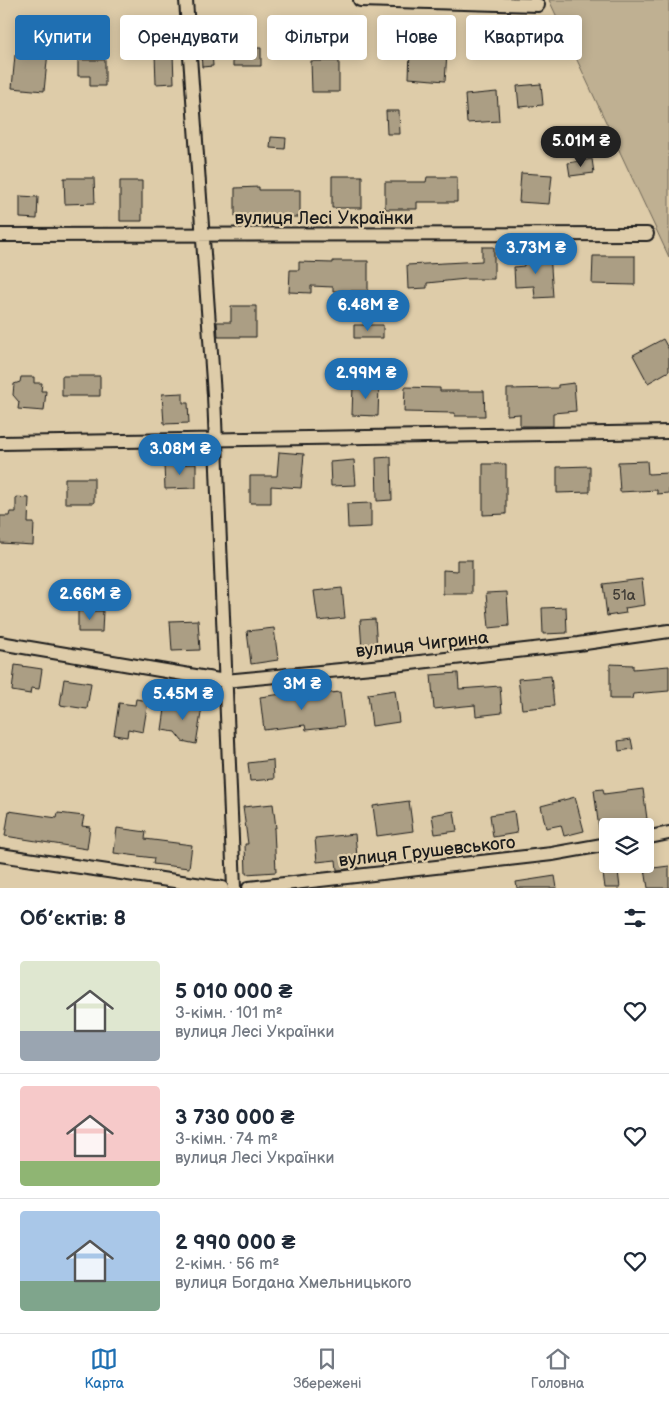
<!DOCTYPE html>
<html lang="uk">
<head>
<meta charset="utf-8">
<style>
	body { margin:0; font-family:"Balsamiq Sans",sans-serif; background:#f2f2f3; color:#1f2937; height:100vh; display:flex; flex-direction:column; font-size:19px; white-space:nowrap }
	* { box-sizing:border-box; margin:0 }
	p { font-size:16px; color:#747a83 }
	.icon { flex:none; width:28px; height:28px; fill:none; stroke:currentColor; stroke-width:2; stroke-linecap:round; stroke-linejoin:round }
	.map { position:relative; height:888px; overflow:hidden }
	.panel { display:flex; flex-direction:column; background:#fff; flex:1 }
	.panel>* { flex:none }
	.banner { position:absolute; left:15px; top:15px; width:640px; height:45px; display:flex; gap:10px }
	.fabs { position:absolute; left:599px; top:818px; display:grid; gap:10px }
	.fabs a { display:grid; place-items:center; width:55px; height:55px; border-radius:5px; background:#fff; box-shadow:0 2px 12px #0003; font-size:25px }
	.price { position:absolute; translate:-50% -42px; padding:0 11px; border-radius:18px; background:#1f6fb2; color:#fff; font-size:16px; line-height:32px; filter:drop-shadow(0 1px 2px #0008) }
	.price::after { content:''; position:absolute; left:50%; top:30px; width:15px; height:11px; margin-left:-8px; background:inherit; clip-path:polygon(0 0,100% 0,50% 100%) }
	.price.current { background:#222; color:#fff }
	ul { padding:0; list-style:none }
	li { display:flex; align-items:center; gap:15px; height:125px; padding:0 20px }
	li+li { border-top:1px solid #e0e1e3 }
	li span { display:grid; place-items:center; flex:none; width:140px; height:100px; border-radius:5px; color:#555 }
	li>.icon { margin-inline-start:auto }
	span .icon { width:60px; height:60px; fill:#fffc; stroke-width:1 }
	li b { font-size:21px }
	h2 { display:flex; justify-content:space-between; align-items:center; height:60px; padding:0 20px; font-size:21px }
	.pill { padding:0 18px; border-radius:5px; background:#fff; box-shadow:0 2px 12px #0003; font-size:18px; line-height:45px }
	.pill.current { background:#1f6fb2; color:#fff }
	.tabs { display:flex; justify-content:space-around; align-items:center; height:70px; border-top:1px solid #e0e1e3; background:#fff; font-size:14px; color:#747a83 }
	.tabs a { display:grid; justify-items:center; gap:2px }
	.tabs .current { color:#1f6fb2 }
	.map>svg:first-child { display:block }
</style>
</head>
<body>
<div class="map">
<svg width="669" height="888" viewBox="0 0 669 888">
	<rect width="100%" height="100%" fill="#decca9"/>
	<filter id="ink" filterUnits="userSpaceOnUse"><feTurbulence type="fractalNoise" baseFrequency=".02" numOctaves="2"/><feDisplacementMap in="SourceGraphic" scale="10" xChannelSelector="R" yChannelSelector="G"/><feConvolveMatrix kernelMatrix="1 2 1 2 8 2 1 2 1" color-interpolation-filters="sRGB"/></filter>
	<g filter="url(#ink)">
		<path fill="#bfb092" stroke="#6e6657" d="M549 0H669V257Z"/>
		<path fill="#ab9e84" stroke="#1c1c1c" d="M233 48H261V66H233Z
			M30 50 48 52 44 91 12 88 15 55 30 57Z
			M410 50 447 53 445 81 409 78Z
			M212 51 213 66 202 67 201 52Z
			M173 53 174 83 156 84 155 54Z
			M78 60H105V86H90V76H78Z
			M311 61H339V92H312Z
			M541 84 543 105 519 107 517 86Z
			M497 92 499 121 467 123 465 95Z
			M386 111H399L400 134H387Z
			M271 137 286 138 285 149 270 148Z
			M592 159 594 173 570 176 568 163Z
			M521 173 552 175 549 204 519 202Z
			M332 176H362V208H332Z
			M427 177H457V202H417V209H385V182H426Z
			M64 178H94L95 203 65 204Z
			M120 181H142V221H120Z
			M259 187V190H300V217H272V215L235 216V188Z
			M20 196 38 197 37 219 20 218Z
			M482 247H494V279H466L427 283V288L408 289 407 265 482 261Z
			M550 253 553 297 535 298 534 286 515 287 514 267 524 266 523 255Z
			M593 256H635V285L592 284Z
			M333 261H368V291H333V287L311 286V293L289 292 290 270H299V262L333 263Z
			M231 306H256V337H218L217 322H231Z
			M354 325H383V338H354Z
			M663 339 669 350V371L648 383 633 355Z
			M62 376H100V396H62Z
			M21 377H34V383H42L41 391H46L44 411 18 409 19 402 13 395 14 384 20 382Z
			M574 383 576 411 553 413V426H520V414L507 415V389L558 388V385Z
			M353 385 379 386 378 416 352 415Z
			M405 387 440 388V391H484L485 416H455V413L404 412Z
			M183 393V403H188L189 423 164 424 162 394Z
			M279 452 304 454 301 488 271 486V503H250V476H277Z
			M391 457 392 500 377 501 376 458Z
			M354 460 356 485 331 486 330 462Z
			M647 461 648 474 669 473V493L657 494V490L620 492 618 462Z
			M196 464V488L165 489 164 465Z
			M483 464H506V514L483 515Z
			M590 466V492L557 493V467Z
			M65 478H94V503H65Z
			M16 497 29 498 28 523H34L33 545 0 543V516H9L10 512H16Z
			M371 503V527L348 528 347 504Z
			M457 560H472V594H443V570L457 571Z
			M642 579 645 605 625 608 626 613 607 616 603 584Z
			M342 588 345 618 318 621 314 591Z
			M507 592 509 626 489 628 486 593Z
			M566 607 567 633 543 634 542 608Z
			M78 611H103L102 632H78Z
			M375 619 377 649 362 650 360 620Z
			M198 620 200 650 172 651 170 621Z
			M274 628 278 660 251 664 247 631Z
			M610 664 633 665V669L669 666V691L633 694 632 699H610Z
			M15 665 42 669 39 689 31 688 30 694 12 691Z
			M458 673 459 689 500 686 502 713 476 716 475 705 434 709 431 675Z
			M551 676 554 706 522 709 518 679Z
			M64 679 91 683 87 709 60 705Z
			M395 690 399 722 372 726 368 694Z
			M340 692 344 726 306 730 305 725 264 730 260 697 289 693 290 697Z
			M136 699 148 701 143 732 128 729 127 737 114 735 119 703 135 705Z
			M166 702 202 707 196 744 182 741 175 732 162 730Z
			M631 739 633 749 619 751 618 741Z
			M273 760 274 779 250 781 248 763Z
			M603 789 604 794 643 789 647 819 608 824V836L600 837 594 790Z
			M575 797 584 831 564 836 561 825 546 828 541 806Z
			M409 801 413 831 377 836 373 806Z
			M273 804 276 828H274L276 872 246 874 245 844H248L243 807Z
			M9 811 57 818 58 813 84 816 82 826 90 827 87 849 5 836Z
			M454 811 457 831 435 834 432 815Z
			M514 811 517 833 493 837 490 815Z
			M117 828 146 832 145 839 192 845 189 868 153 864 154 858 114 853Z
			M355 834 358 868 337 870 336 860 317 862 315 838Z
			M669 866V888H648L645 869Z
			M618 871 620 888H605L603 873Z
			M555 876 557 888H517L516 882Z"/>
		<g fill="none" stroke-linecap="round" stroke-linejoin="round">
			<g stroke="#1c1c1c" stroke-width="16">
				<path id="minor" d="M186 0 214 395 234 888
					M360 0 538 5
					M0 235 647 234
					M0 443 669 432
					M0 643 225 681 393 665 578 644 669 631
					M645 838 669 833
					M0 855 222 888
					M249 888 552 854 608 844"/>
			</g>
			<use href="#minor" stroke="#decca9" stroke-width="12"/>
		</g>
	</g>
	<g text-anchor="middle" stroke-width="4.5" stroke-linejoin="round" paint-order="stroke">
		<g font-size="15" fill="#403c36">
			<text x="624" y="600">51а</text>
		</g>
		<g font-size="18" fill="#1c1c1c" stroke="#decca9">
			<text x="324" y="224">вулиця Лесі Українки</text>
			<text transform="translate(422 644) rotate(-6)" y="6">вулиця Чигрина</text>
			<text transform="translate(427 851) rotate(-6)" y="6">вулиця Грушевського</text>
		</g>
	</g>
</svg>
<div class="fabs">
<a><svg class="icon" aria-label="layers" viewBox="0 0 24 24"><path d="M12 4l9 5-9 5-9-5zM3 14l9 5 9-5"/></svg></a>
</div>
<b class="price current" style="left:581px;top:168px">5.01M ₴</b>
<b class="price" style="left:536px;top:275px">3.73M ₴</b>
<b class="price" style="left:368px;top:332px">6.48M ₴</b>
<b class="price" style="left:366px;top:400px">2.99M ₴</b>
<b class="price" style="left:180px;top:476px">3.08M ₴</b>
<b class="price" style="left:90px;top:621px">2.66M ₴</b>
<b class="price" style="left:302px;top:711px">3M ₴</b>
<b class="price" style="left:183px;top:721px">5.45M ₴</b>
<div class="banner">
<a class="pill current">Купити</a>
<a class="pill">Орендувати</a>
<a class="pill">Фільтри</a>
<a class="pill">Нове</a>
<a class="pill">Квартира</a>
</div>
</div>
<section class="panel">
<h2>Об’єктів: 8<svg class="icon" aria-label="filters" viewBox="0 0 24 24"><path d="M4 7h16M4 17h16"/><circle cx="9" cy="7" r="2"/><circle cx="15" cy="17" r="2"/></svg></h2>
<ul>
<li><span style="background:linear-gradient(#dfe7d0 70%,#9aa5b1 0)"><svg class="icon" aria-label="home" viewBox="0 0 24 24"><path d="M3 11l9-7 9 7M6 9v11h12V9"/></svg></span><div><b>5 010 000 ₴</b><p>3-кімн. · 101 m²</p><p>вулиця Лесі Українки</p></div><svg class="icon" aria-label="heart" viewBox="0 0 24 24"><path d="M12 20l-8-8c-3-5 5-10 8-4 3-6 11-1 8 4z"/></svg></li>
<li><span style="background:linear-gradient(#f6c9c9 75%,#8fb573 0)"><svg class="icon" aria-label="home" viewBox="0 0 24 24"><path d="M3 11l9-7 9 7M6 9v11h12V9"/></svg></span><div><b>3 730 000 ₴</b><p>3-кімн. · 74 m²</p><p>вулиця Лесі Українки</p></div><svg class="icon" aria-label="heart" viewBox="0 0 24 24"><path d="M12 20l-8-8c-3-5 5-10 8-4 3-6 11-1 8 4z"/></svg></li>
<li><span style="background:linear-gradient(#a9c7e8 70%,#7fa58c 0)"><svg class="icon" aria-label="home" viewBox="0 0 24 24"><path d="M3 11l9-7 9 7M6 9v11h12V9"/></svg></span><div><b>2 990 000 ₴</b><p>2-кімн. · 56 m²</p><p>вулиця Богдана Хмельницького</p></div><svg class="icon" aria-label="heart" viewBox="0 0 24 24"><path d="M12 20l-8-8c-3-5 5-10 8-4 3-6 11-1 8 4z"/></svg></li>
</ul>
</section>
<nav class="tabs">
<a class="current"><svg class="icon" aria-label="map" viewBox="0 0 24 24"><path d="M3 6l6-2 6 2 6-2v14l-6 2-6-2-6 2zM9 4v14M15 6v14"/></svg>Карта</a>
<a><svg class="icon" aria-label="saved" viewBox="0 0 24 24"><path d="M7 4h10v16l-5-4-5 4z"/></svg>Збережені</a>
<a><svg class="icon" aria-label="home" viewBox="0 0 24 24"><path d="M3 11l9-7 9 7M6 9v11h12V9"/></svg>Головна</a>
</nav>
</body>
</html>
